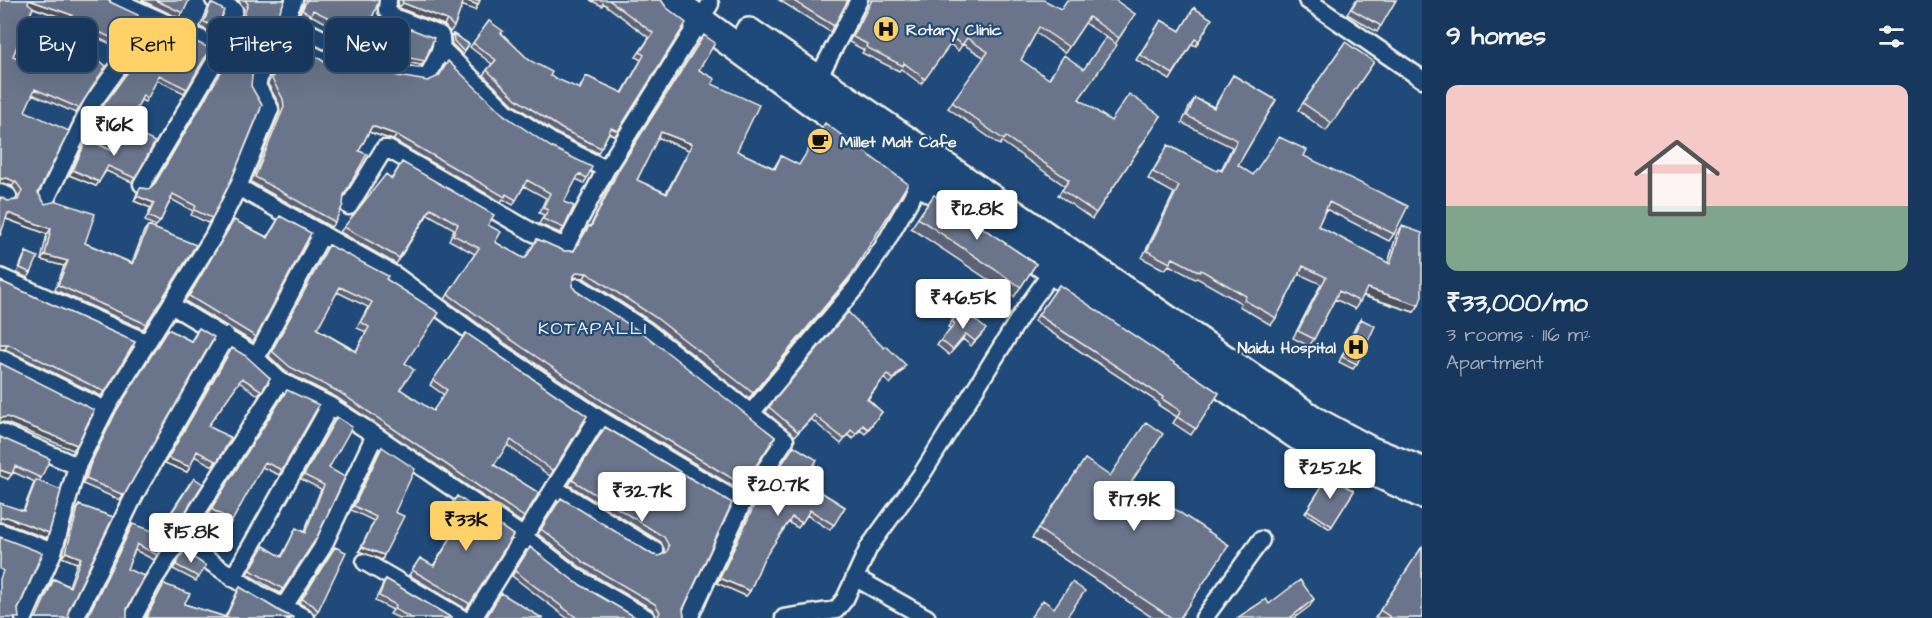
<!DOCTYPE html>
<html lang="en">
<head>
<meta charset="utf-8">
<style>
	body { margin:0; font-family:"Architects Daughter",sans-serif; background:#244365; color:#f1f3f6; height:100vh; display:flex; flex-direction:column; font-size:22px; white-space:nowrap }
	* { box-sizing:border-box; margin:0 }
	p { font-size:20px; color:#9eacbb }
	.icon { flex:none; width:33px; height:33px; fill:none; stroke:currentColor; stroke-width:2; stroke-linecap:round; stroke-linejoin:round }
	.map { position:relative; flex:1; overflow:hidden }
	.sheet { display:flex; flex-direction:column; background:#17385c; width:510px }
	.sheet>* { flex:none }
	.banner { position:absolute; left:18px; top:18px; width:570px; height:54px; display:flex; gap:12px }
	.price { position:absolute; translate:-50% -51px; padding:0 14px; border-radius:6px; background:#fff; color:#222; font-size:20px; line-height:39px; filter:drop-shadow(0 2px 3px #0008) }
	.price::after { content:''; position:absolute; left:50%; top:36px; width:18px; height:14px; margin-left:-9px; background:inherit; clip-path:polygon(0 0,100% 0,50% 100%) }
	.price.selected { background:#ffd166; color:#111 }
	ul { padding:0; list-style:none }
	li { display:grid; align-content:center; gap:12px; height:318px; padding:0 24px }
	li+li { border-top:2px solid #365272 }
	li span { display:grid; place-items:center; height:186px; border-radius:12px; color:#555 }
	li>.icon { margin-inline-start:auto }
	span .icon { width:108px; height:108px; fill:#fffc; stroke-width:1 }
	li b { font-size:26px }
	h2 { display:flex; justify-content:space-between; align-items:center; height:72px; padding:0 24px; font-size:26px }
	.chip { padding:0 21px; border-radius:12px; background:#17385c; box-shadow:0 6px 24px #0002,0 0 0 2px #365272; font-size:21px; line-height:54px }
	.chip.selected { background:#ffd166; color:#111 }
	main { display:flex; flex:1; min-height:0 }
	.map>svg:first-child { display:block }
</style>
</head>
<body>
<main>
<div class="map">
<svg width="1422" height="618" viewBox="0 0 1422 618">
	<rect width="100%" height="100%" fill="#1f4a7a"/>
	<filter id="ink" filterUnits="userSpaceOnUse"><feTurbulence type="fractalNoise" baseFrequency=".0167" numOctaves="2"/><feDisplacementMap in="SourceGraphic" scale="12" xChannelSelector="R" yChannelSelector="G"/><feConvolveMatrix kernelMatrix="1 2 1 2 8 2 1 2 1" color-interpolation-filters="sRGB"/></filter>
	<g filter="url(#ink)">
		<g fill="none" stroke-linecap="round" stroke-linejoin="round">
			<g stroke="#f4f1e8" stroke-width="21">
				<path id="minor" d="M115 0 219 47
					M1307 0 1422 79
					M287 21C309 32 405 82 424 76 430 75 432 67 435 62 439 53 444 45 440 35L393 17 387 10 388 0
					M441 48 506 112 553 143 606 169
					M817 80 859 0
					M142 184 214 63 234 10 214 0
					M238 187 396 276 500 353 598 418 742 504
					M0 193 8 196
					M46 199 93 102 128 54 148 17
					M349 206 384 149H388L532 232 565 247 606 169 710 4
					M0 277 146 342
					M578 287 646 331 785 440 742 504 689 618
					M171 305 249 352 280 381 330 406 375 435 524 537 577 578 646 618
					M0 358 105 410
					M256 358 322 234
					M751 413 856 287 883 247 925 174
					M0 432 77 466
					M554 488 655 551
					M0 532 53 552
					M179 541 257 593 305 618
					M365 562 461 618
					M233 578 330 406
					M856 578 927 618
					M283 608 322 548 375 435
					M24 618 53 552 77 466 105 410 213 237 238 187 270 109 257 86 260 74 294 0
					M75 618 135 494 226 336
					M133 618 151 584 280 381
					M473 618 598 418
					M784 618 836 610 845 599 869 547 922 474 1022 314 1057 265
					M1204 618 1261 540"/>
			</g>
			<g stroke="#f4f1e8" stroke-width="32">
				<path id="primary" d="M672 0 920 181 1298 436 1422 494
					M749 32 1315 421 1369 450 1422 471"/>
			</g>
			<use href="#minor" stroke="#1f4a7a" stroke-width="16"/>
			<use href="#primary" stroke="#1f4a7a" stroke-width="27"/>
		</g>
		<path fill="#5c6478" stroke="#f4f1e8" stroke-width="1.5" fill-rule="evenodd" d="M0 0H110L123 43 120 48 66 24 69 20 33 8 13 56 35 64 106 66 76 113 32 94 25 111 38 193 45 204 85 243 132 263 144 231 148 226 196 245 143 329 55 290 64 266 41 260 47 234 6 219 8 201 16 200 18 195 12 186 3 183 0 184Z
			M141 0H189L179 18Z
			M237 0H285L253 67 212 218 208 223 191 215 193 211 171 199 160 222 156 226 145 221 151 208 134 201 137 193 140 188 150 189 153 186 224 67 244 9 239 1Z
			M303 0H379L369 26 402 39 408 28 421 65 401 61 361 45 345 38 347 33 310 15 307 19 299 15 304 4Z
			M398 0H480L475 10 462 5 454 27 450 32 444 25 399 8Z
			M590 0H661L666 7 618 131 615 136 609 133 598 153 558 134 513 104 483 75 492 64 470 47 489 21 529 60 550 76 579 89 586 76 622 93 641 60 636 57 649 38 603 3 602 6Z
			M779 0H848L830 32Z
			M868 0H961L1060 9 1135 14 1079 99 1111 121 1161 116 1092 219 1058 195 1065 186 1002 142 1000 145 948 108 985 58 963 44 958 51 950 44 921 84 901 69 899 71 862 53 864 50 849 42 868 4ZM1085 23 1113 42 1084 69 1048 79 1021 60 1036 33 1065 53Z
			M1356 0H1396L1377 32 1347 14Z
			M211 3 218 28 214 33 200 27 208 8Z
			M1194 8 1199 41 1196 46 1192 44 1170 80 1136 60 1161 20 1180 31Z
			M157 24 163 52 187 62 192 47 196 42 187 89 184 93 157 80 145 102 141 100 127 130 124 134 95 122 102 107 137 59Z
			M453 34 469 44 463 55 452 44 451 37Z
			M704 35 699 70 712 84 737 151 774 168 781 156 851 275 749 399 652 322 584 278 574 277 573 279 572 286 576 291 775 437 739 490 604 409 506 344 445 299 475 254 449 240 454 229 428 214 396 264 340 232 344 227 392 178 402 162 488 225 495 242 523 258H525L537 239 564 251H573L589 226 590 227 615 174ZM658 137 689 150 666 193 637 180Z
			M290 38 326 63 330 54 334 49 398 76 504 115 587 178 584 183 576 179 564 202V228L560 233 539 224 544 215 539 213 546 198 524 186 513 205 503 199 501 202 393 140 369 132 359 151 335 222 331 227 251 182 280 112 279 104 268 84 286 43Z
			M1345 42 1374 62 1326 131 1298 110Z
			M1233 75 1276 100 1238 165 1253 175 1304 156 1394 234 1389 241 1326 209 1318 226 1388 263 1397 233 1402 226 1419 305 1414 312 1363 296 1355 309 1335 299 1314 339 1309 346 1293 338 1321 284 1299 274 1276 318 1271 325 1239 306 1241 303 1197 278 1195 279 1169 265 1165 270 1142 258 1174 193 1148 179 1168 145 1216 171 1221 170 1232 147 1182 123 1190 105 1195 98 1214 107Z
			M128 129 135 178 132 182 106 171 96 186 69 175 87 139 117 152Z
			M934 195 1036 264 1014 297 911 228Z
			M280 216 256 337 253 342 185 301 234 220 267 237Z
			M329 245 386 279 405 363 400 389 433 411 444 395 430 385 466 333 587 416 550 476 507 445 494 465 539 493 521 522 336 397 286 372 269 356ZM337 292 368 307 357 328 366 332 356 351 317 329Z
			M26 252 31 273 28 278 17 273 23 258Z
			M0 281 135 342 101 396 5 349Z
			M1059 285 1219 393 1191 435 1173 423 1177 417 1158 405 1159 403 1034 321Z
			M1361 319 1357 364 1353 369 1339 362 1357 324Z
			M952 321 982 334 971 346 963 339 949 355 937 345 951 329 948 327Z
			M199 328 124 495 120 500 83 484 87 470 114 415 168 329 191 341Z
			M232 348 270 378 258 395 239 382 208 426 231 438 213 466 194 456 190 467 187 472 165 463Z
			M903 370 890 384 884 378 868 399 882 412 865 434 860 430 853 439 848 435 841 444 811 419 795 436 766 412 769 407Z
			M287 390 282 470 279 475 262 467 229 526 208 514Z
			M337 417 329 468 316 539 280 593 247 574 264 546 281 557 296 528 304 532 321 489 301 479Z
			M605 427 732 503 683 609 684 618H656L652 609 583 569 538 534 561 498 653 555 659 556 665 553V551L661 542 569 485Z
			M0 437 41 478 39 482 46 538 3 522 23 511 33 485 35 482 13 472 8 479Z
			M794 446 808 484 845 507 830 530 807 515 798 528 788 522 763 560 750 591 746 596 717 583 751 509Z
			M382 447 395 512 384 555 382 560 359 551 374 521 351 510 379 451Z
			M1085 459 1109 476 1132 481 1180 618H1153L1032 538Z
			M1329 475 1354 491 1330 529 1305 513Z
			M190 483 180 520 176 525 166 520Z
			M457 496 513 535 466 609 409 575 420 558 433 566 452 536 437 526Z
			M79 505 113 517 69 609 68 614 70 618H34L51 583 54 579 69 586 77 563 62 557 76 510Z
			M133 524 168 537 154 560 135 550 127 569V609L87 618 130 529Z
			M335 547 318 611 315 615 310 609 299 603Z
			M530 547 575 582 637 618H567L512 576Z
			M1422 547V618H1375Z
			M184 551 206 566 196 581 173 569Z
			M386 579 452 618H399L390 614 393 610 375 601 383 584Z
			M164 584 184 604 225 617 237 592 240 587 281 612 294 618H145Z"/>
		<path fill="#4b5161" stroke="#f4f1e8" stroke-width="1.5" d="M29 0 72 15 69 20 26 5Z
			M465 0 478 5 475 10 461 5Z
			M403 3 447 20 444 25 399 8Z
			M364 40 425 61 421 65 401 61 361 45Z
			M372 126 397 135 393 140 369 132Z
			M661 132 692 144 689 150 657 137Z
			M73 170 99 182 96 186 69 175Z
			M7 178 16 182 12 186 3 183 0 184V179Z
			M137 196 154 203 151 208 134 201Z
			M8 213 51 229 47 234 4 218Z
			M45 255 68 261 64 266 41 260Z
			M577 272 587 273 584 278 574 277 569 282Z
			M851 275 848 281 749 399 753 393Z
			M1367 288 1419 305 1414 312 1362 295Z
			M0 344H8L5 349H0Z
			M7 417 77 445 73 450 4 422 0 423V418Z
			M168 458 190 467 187 472 165 463Z
			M0 470 12 474 8 479 0 476Z
			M7 517 49 533 46 538 3 522 0 523V518Z
			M362 547 384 555 382 560 359 551Z
			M66 552 81 558 77 563 62 557Z
			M720 578 750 591 746 596 717 583Z
			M1314 599 1310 606 1294 618H1290Z"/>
		<path fill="#6b748b" stroke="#f4f1e8" stroke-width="1.5" fill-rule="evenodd" d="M0 0H110V2L138 15 123 43 70 19 72 15 29 0 28 3 33 7 13 56 35 64 62 30 106 66 79 108 35 89 25 111 69 131 38 193 45 204 57 201 95 214 85 243 133 264 148 226 196 245 146 324 58 285 68 261 45 255 51 229 8 213 0 236V197L8 201 18 200 22 190 16 182 7 178 0 179Z
			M155 0H189L183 13Z
			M245 0H285L253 67 251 86 262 105 232 178 212 218 194 210 196 206 173 194 160 222 148 216 154 203 137 196 140 188 150 189 154 185 227 62 248 4Z
			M307 0H379L369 26 403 40 408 28 434 38 425 61 404 57 348 33 350 28 313 10 311 15 302 10Z
			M402 0H464L454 27 447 20 403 3Z
			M465 0H480L478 5Z
			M609 0H661L666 7 686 23 618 131 611 128 601 148 562 129 516 99 487 70 496 60 473 43 489 21 503 31 501 33 529 60 552 72 550 76 580 89 586 76 623 93 644 55 640 52 653 33Z
			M792 0H848L834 26Z
			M872 0H1044L1061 9 1067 0H1115L1135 14 1119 38 1089 17 1069 47 1039 27 1021 60 1049 79 1064 55 1084 69 1106 37 1117 45 1079 99 1111 121 1129 94 1161 116 1096 213 1062 190 1069 180 1006 137 1004 140 952 102 988 52 967 38 962 45 954 39 925 79 904 63 903 66 866 47 867 44 853 37Z
			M1357 0H1396L1381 26 1351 9Z
			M211 3 224 10 218 28 204 22Z
			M1194 8 1212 19 1199 41 1195 39 1173 74 1140 55 1161 20 1180 31Z
			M157 24 173 32 163 52 188 62 196 42 210 48 187 89 159 75 148 98 143 95 127 130 98 117 105 103 140 55Z
			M453 34 469 44 464 52 454 41Z
			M704 35 715 43 699 70 715 79 712 84 759 105 737 151 775 169 781 156 799 165 825 123 908 184 851 275 753 393 655 317 587 273 577 272 573 277 572 286 576 291 644 334 775 437 743 485 607 404 510 339 448 294 479 248 453 235 458 224 431 208 399 258 344 227 386 174 392 179 402 162 494 215 488 225 501 232 495 242 523 258H526L537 239 564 251H574L589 226 591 227 619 169ZM661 132 692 144 667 194 637 180Z
			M290 38 327 64 334 49 398 76 428 81 439 76 448 61 504 115 551 147 592 167 587 178 579 174 564 202 574 206 564 228 543 219 548 210 543 208 550 193 527 180 516 200 506 194 505 197 397 135 372 126 359 151 367 154 344 195 343 205 335 222 255 177 284 107 283 99 272 79Z
			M1345 42 1374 62 1332 123 1303 103Z
			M1233 75 1276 100 1238 165 1253 175 1279 137 1307 150 1304 156 1408 206 1394 234 1329 202 1318 226 1390 264 1402 226 1422 233V296L1419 305 1367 288 1360 302 1339 291 1314 339 1298 331 1326 277 1303 266 1276 318 1244 300 1246 296 1201 270 1200 272 1173 258 1170 263 1147 251 1179 186 1153 172 1168 145 1217 171 1218 169 1222 171 1237 140 1187 116 1195 98 1214 108Z
			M128 129 155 142 135 178 108 166 99 182 73 170 87 139 117 153Z
			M934 195 1036 264 1021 287 918 218Z
			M280 216 311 233 256 337 189 296 234 220 268 238Z
			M329 245 388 276 386 279 439 313 405 363 414 370 400 389 433 411 447 390 433 380 466 333 587 416 553 471 511 440 494 465 539 493 524 517 339 392 290 367 272 351ZM340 287 372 302 361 322 369 327 356 352 317 329Z
			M26 252 38 257 31 273 20 268Z
			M0 281 135 342 105 392 8 344H0Z
			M1059 285 1219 393 1196 429 1177 417 1181 411 1162 399 1163 397 1038 315Z
			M962 309 986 329 975 341 966 334 953 350 941 340 955 324 952 321Z
			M848 312 884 348 886 346 906 365 893 379 887 374 867 399 882 412 868 429 863 425 856 434 851 430 844 439 814 415 798 432 769 407Z
			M1361 319 1375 326 1357 364 1342 357Z
			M199 328 214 337 124 495 86 479 90 465 117 410 168 329 192 342Z
			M232 348 246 356 270 378 262 391 242 378 208 426 231 438 217 462 197 451 190 467 168 458Z
			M0 363 94 410 77 445 7 417 0 418Z
			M287 390 319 405 282 470 265 462 232 521 211 509Z
			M337 417 352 427 329 468 345 477 316 539 283 589 250 570 264 546 282 557 296 528 305 533 324 485 304 475Z
			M1146 422 1163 434 1132 481 1229 545 1180 618H1172L1038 529 1085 459 1110 476Z
			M605 427 732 503 683 609 684 618H657L660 612 655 604 586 564 541 529 561 498 653 555 659 556 667 552 669 546 664 537 572 480Z
			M0 437 50 459 41 478 15 466 12 474 0 470Z
			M794 446 817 460 806 477 811 480 808 484 845 507 834 525 810 510 802 523 792 517 763 560 750 591 720 578 755 504Z
			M382 447 415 469 395 512 404 516 384 555 362 547 376 517 354 506Z
			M1329 475 1354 491 1332 526 1307 510Z
			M194 478 203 484 180 520 170 515Z
			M36 480 61 490 49 533 7 517 0 518V503L24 511Z
			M457 496 513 535 470 604 412 570 420 558 434 566 455 531 441 521Z
			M79 505 113 517 69 609 68 614 70 618H36L54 579 70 587 81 558 66 552Z
			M133 524 168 537 157 555 137 544 127 569 144 576 127 609V618H87Z
			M0 537 42 553 18 609 19 618H0V579L3 571 0 569Z
			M335 547 346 552 318 611 313 605 302 599Z
			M530 547 575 582 637 618H577L515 571Z
			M1422 547V618H1392L1380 610Z
			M184 551 206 566 199 577 176 565Z
			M386 579 452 618H410V617L394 609 396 605 379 596Z
			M1300 580 1314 599 1290 618H1237L1266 599 1269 604Z
			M1072 582 1085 591 1066 618H1030L1043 600 1054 608Z
			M164 584 190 594 184 604 226 617 240 587 281 612 294 618H146Z
			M501 593 542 618H486Z"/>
	</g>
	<defs>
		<g id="hospital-disc" transform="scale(1.35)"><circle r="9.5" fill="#ffd166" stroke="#1f4a7a"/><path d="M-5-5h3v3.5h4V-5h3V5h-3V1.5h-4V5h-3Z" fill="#111"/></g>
		<g id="cafe-disc" transform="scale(1.35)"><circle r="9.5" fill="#ffd166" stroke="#1f4a7a"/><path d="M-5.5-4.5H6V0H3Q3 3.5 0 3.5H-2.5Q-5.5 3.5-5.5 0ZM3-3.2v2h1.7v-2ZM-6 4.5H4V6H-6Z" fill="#111"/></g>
	</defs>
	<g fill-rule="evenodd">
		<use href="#hospital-disc" x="886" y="29"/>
		<use href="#cafe-disc" x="820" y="141"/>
		<use href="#hospital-disc" x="1356" y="347"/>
	</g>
	<g text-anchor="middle" stroke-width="4.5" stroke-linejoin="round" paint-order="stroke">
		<g font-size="16" font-weight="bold" fill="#f4f1e8" stroke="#1f4a7a" text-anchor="start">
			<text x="906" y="35">Rotary Clinic</text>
			<text x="840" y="147">Millet Malt Cafe</text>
			<text x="1336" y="353" text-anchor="end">Naidu Hospital</text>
		</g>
		<g font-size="18" letter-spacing="1.5" fill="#f4f1e8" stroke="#1f4a7a">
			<text x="593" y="334">KOTAPALLI</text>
		</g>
	</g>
</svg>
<b class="price" style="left:114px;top:157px">₹16K</b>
<b class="price" style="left:977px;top:241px">₹12.8K</b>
<b class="price" style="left:963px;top:330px">₹46.5K</b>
<b class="price" style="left:1330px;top:500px">₹25.2K</b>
<b class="price" style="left:778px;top:517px">₹20.7K</b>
<b class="price" style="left:642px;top:523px">₹32.7K</b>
<b class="price" style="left:1134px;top:532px">₹17.9K</b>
<b class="price selected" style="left:466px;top:552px">₹33K</b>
<b class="price" style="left:191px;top:564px">₹15.8K</b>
<div class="banner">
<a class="chip">Buy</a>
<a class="chip selected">Rent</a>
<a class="chip">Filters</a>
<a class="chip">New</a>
</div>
</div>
<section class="sheet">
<h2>9 homes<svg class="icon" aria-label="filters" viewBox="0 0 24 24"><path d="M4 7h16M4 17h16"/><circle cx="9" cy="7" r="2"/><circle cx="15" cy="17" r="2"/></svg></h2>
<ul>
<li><span style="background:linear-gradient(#f6c9c9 65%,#7fa58c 0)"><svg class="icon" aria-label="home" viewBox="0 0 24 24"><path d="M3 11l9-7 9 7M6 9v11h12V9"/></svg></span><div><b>₹33,000/mo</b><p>3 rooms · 116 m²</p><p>Apartment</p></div></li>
</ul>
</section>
</main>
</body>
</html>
